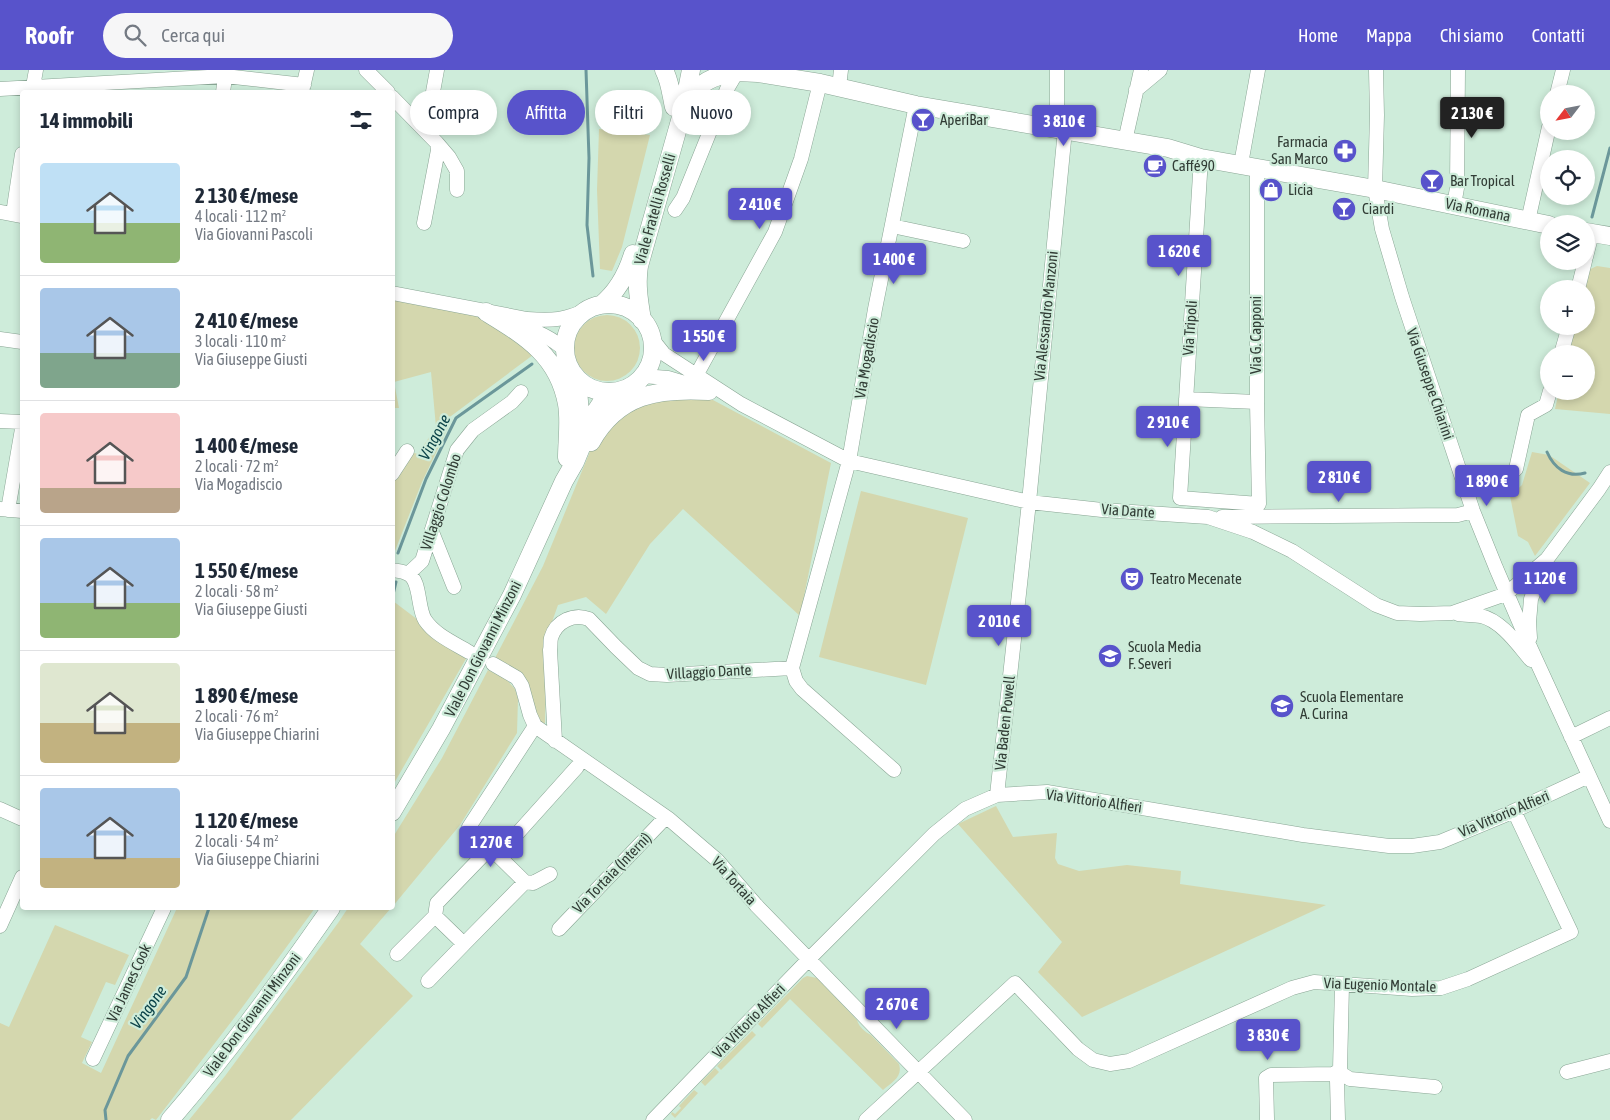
<!DOCTYPE html>
<html lang="it">
<head>
<meta charset="utf-8">
<style>
	body { margin:0; font-family:"Asap Condensed",sans-serif; background:#f6f6f7; color:#1f2937; height:100vh; display:flex; flex-direction:column; font-size:19px; white-space:nowrap }
	* { box-sizing:border-box; margin:0 }
	p { font-size:16px; color:#747a83 }
	.icon { flex:none; width:28px; height:28px; fill:none; stroke:currentColor; stroke-width:2; stroke-linecap:round; stroke-linejoin:round }
	.map { position:relative; flex:1; overflow:hidden }
	.sheet { position:absolute; left:20px; top:20px; width:375px; height:820px; display:flex; flex-direction:column; background:#fff; border-radius:5px; box-shadow:0 2px 8px #0003 }
	.sheet>* { flex:none }
	.hud { position:absolute; left:410px; top:20px; width:475px; height:45px; display:flex; gap:10px }
	.needle { width:32px; rotate:238deg }
	.fabs { position:absolute; left:1540px; top:15px; display:grid; gap:10px }
	.fabs a { display:grid; place-items:center; width:55px; height:55px; border-radius:50%; background:#fff; box-shadow:0 2px 8px #0003; font-size:25px }
	.price { position:absolute; translate:-50% -42px; padding:0 11px; border-radius:5px; background:#5853cb; color:#fff; font-size:16px; line-height:32px; filter:drop-shadow(0 1px 2px #0008) }
	.price::after { content:''; position:absolute; left:50%; top:30px; width:15px; height:11px; margin-left:-8px; background:inherit; clip-path:polygon(0 0,100% 0,50% 100%) }
	.price.active { background:#222; color:#fff }
	ul { padding:0; list-style:none }
	li { display:flex; align-items:center; gap:15px; height:125px; padding:0 20px }
	li+li { border-top:1px solid #e0e1e3 }
	li span { display:grid; place-items:center; flex:none; width:140px; height:100px; border-radius:5px; color:#555 }
	li>.icon { margin-inline-start:auto }
	span .icon { width:60px; height:60px; fill:#fffc; stroke-width:1 }
	li b { font-size:21px }
	h2 { display:flex; justify-content:space-between; align-items:center; height:60px; padding:0 20px; font-size:21px }
	.chip { padding:0 18px; border-radius:22px; background:#fff; box-shadow:0 2px 8px #0003; font-size:18px; line-height:45px }
	.chip.active { background:#5853cb; color:#fff }
	header { display:flex; align-items:center; gap:30px; box-sizing:border-box; height:70px; padding:0 25px; background:#5853cb; color:#fff }
	header strong { font-size:24px }
	nav { display:flex; gap:28px; margin-inline-start:auto; font-size:18px }
	.search { width:350px; height:45px; background:#f6f6f7; display:flex; align-items:center; gap:12px; box-sizing:border-box; padding:0 18px; border-radius:28px; color:#747a83; font-size:19px }
	.map>svg:first-child { display:block }
</style>
</head>
<body>
<header>
<strong>Roofr</strong>
<div class="search"><svg class="icon" aria-label="search" viewBox="0 0 24 24"><circle cx="10" cy="10" r="6"/><path d="M15 15l6 6"/></svg>Cerca qui</div>
<nav><a>Home</a><a>Mappa</a><a>Chi siamo</a><a>Contatti</a></nav>
</header>
<div class="map">
<svg width="1610" height="1050" viewBox="0 0 1610 1050">
	<rect width="100%" height="100%" fill="#ceecda"/>
	<path fill="#d4d7ae" d="M599 59 650 65 622 177 612 201 600 199 597 120Z
		M1597 196 1610 198V344L1555 339 1559 321H1586V284H1567L1573 256H1586V219H1582L1586 201Z
		M393 229 485 248 516 264 533 285 439 355 452 349 422 412 393 486V407L407 381 418 384 436 357 431 302 394 312 399 338H393Z
		M574 278a33 33 0 1 1 66 0a33 33 0 1 1-66 0Z
		M694 325 713 330 831 393 800 546 683 439 650 474 606 544 586 527 558 535 547 566 545 653 540 654 520 605 494 590 543 496 591 379 600 366 637 334Z
		M1532 382 1549 385 1590 413 1535 486 1528 472 1518 466 1510 426 1522 415Z
		M861 421 968 448 926 615 819 587Z
		M393 531 467 587 393 715Z
		M488 600 506 609 515 619 518 629 517 663 460 755 393 836V767L442 688Z
		M996 736 1013 767 1057 763 1055 788 1058 794 1079 801 1127 795 1181 801 1180 814 1326 835 1082 947 1038 902 1062 872 958 754Z
		M177 838H315L241 939 156 1050 152 1048 150 1050H0V953L9 957 55 855 129 885 115 915 106 912 81 967 92 972 82 993 101 1003Z
		M348 838H391L360 874 413 926 291 1050H189L225 1006 338 853Z
		M807 906 817 908 857 950C859 957 865 962 871 965L899 994C903 1007 892 1012 883 1020L790 929 762 958 758 954 803 908Z
		M752 961 756 965 721 1000 717 996Z
		M715 998 719 1002 705 1016 701 1012Z
		M694 1020 698 1023 675 1048 671 1044 672 1042 675 1044 681 1038 679 1036Z"/>
	<g fill="none" stroke-linecap="round" stroke-linejoin="round">
		<path stroke="#6b979a" stroke-width="3" d="M586 0 589 88 587 155 593 206
			M1592 147 1610 78
			M1547 382C1554 398 1567 408 1585 403
			M398 483 426 409 456 348 532 294
			M392 529 396 512
			M106 1050 105 1040 128 986 186 907 209 838"/>
		<g stroke="#89a594" stroke-width="15">
			<path id="minor" d="M366 0 388 22
				M1057 0V59
				M1376 0 1377 45 1375 119 1382 159 1402 227 1473 441 1496 498 1530 577 1610 751
				M839 17 841 0
				M0 19 225 6 304 15
				M1136 20 1160 0
				M32 22 36 0
				M223 22 226 0
				M302 22 307 0
				M1557 24 1563 0
				M392 27 437 73 438 80 424 153
				M426 60 437 0
				M1125 71 1141 0
				M437 73 449 87 457 101V120
				M1201 88 1180 428 1259 434 1257 332V97
				M1241 94 1258 0
				M1454 135 1457 118 1458 0
				M675 140 683 128 727 19 737 2
				M0 142 22 146
				M13 144 22 84
				M1528 151 1549 57
				M892 156 963 171
				M1586 187 1592 163
				M1578 219 1585 191
				M392 223 527 249C554 251 564 250 589 239
				M513 252C532 260 550 266 565 280
				M0 269 22 272
				M652 269 664 284 741 334 849 391 1029 432 1102 440 1208 447 1253 462 1292 481 1376 535 1397 543 1420 544 1452 543 1506 524 1547 489 1599 419 1610 402
				M1561 284 1569 256
				M697 304 775 162 801 89 820 13
				M643 306 668 308 698 317
				M1186 329 1257 332
				M0 351 22 352
				M1516 399 1528 345 1546 335 1550 321
				M392 404 407 381
				M0 439 22 441
				M8 440 22 359
				M1222 447 1458 445 1473 441
				M432 462 454 517
				M392 500C397 501 403 501 408 504 421 510 417 537 425 550 435 565 454 573 469 582
				M408 504 422 491 457 380 473 360 512 332 521 322
				M1458 544C1466 545 1474 545 1481 546 1502 551 1518 575 1531 590
				M1530 568 1529 552 1531 529 1544 495
				M493 594 517 608 522 616 530 645 535 656 669 749 717 790 756 835 965 1050
				M792 598 796 611 802 619 894 700
				M1571 667 1610 648
				M555 671 550 580C551 576 550 572 551 568 556 551 574 543 589 549L616 577 638 598 650 604 667 605 792 598 849 391 875 239 916 35
				M997 725 1029 432 1065 60
				M0 739 22 749
				M490 778 437 833 435 846 464 874 525 812 469 757 535 656
				M498 785 577 697
				M525 812 533 813 550 804
				M0 856 22 807
				M559 859 666 747
				M397 884 435 846
				M428 911 464 874
				M1342 915 1340 1000 1342 1004 1350 1009 1435 1017
				M93 989 164 838
				M1567 1002 1610 991
				M1267 1049 1266 1008 1271 1005 1333 1004 1340 1000
				M653 1050 809 889 934 764 965 739 997 725 1047 722 1303 765 1389 776H1412L1440 772 1505 745 1589 706
				M866 1050 1015 913 1078 979 1093 990 1110 994 1129 991 1292 918 1314 912 1412 919 1441 918 1468 909 1571 862 1514 741
				M1338 1050 1337 1010 1340 1000"/>
		</g>
		<g stroke="#89a594" stroke-width="19">
			<path id="major" d="M664 0C670 11 671 24 674 37
				M727 0 737 2 758 3 820 13 916 35 1168 78 1201 88 1375 119 1549 155
				M687 35C691 31 692 26 696 21 705 8 722 5 737 2
				M1586 162 1610 166
				M565 278a44 44 0 1 1 88 0a44 44 0 1 1-88 0Z
				M601 235C617 222 627 204 633 184
				M486 242C525 266 558 285 567 334 570 352 567 370 567 388
				M642 250C639 231 636 214 639 196L683 40 691 0
				M574 369 580 343 577 308
				M591 372C618 324 658 318 709 321
				M392 742 441 659 512 525 564 411 575 392 596 341 602 332 614 322
				M170 1050C228 983 280 911 331 838"/>
		</g>
		<use href="#minor" stroke="#fff" stroke-width="14"/>
		<use href="#major" stroke="#fff" stroke-width="18"/>
	</g>
	<defs>
		<g id="bar-disc" transform="scale(1.25)"><circle r="9.5" fill="#5853cb" stroke="#ceecda"/><path d="M-6-5H6L.8 .8V4.5H3.5V6h-7V4.5H-.8V.8Z" fill="#fff"/></g>
		<g id="pharmacy-disc" transform="scale(1.25)"><circle r="9.5" fill="#5853cb" stroke="#ceecda"/><path d="M-2-6h4v4h4v4h-4v4h-4v-4h-4v-4h4Z" fill="#fff"/></g>
		<g id="cafe-disc" transform="scale(1.25)"><circle r="9.5" fill="#5853cb" stroke="#ceecda"/><path d="M-5.5-4.5H6V0H3Q3 3.5 0 3.5H-2.5Q-5.5 3.5-5.5 0ZM3-3.2v2h1.7v-2ZM-6 4.5H4V6H-6Z" fill="#fff"/></g>
		<g id="shop-disc" transform="scale(1.25)"><circle r="9.5" fill="#5853cb" stroke="#ceecda"/><path d="M-5-2.5h2.3a2.7 3.5 0 0 1 5.4 0H5L5.5 6h-11ZM-1.5-2.5h3a1.5 2.3 0 0 0-3 0Z" fill="#fff"/></g>
		<g id="theatre-disc" transform="scale(1.25)"><circle r="9.5" fill="#5853cb" stroke="#ceecda"/><path d="M-5-5.5Q0-4 5-5.5V0Q5 5 0 6Q-5 5-5 0ZM-3.3-2.5H-1v1.5H-3.3ZM1-2.5H3.3v1.5H1ZM-2.8 1Q0 5.5 2.8 1Z" fill="#fff"/></g>
		<g id="school-disc" transform="scale(1.25)"><circle r="9.5" fill="#5853cb" stroke="#ceecda"/><path d="M0-5L7-2L0 1L-7-2ZM-4 1L0 2.5L4 1V4Q0 6-4 4Z" fill="#fff"/></g>
	</defs>
	<g fill-rule="evenodd">
		<use href="#bar-disc" x="923" y="50"/>
		<use href="#pharmacy-disc" x="1345" y="81"/>
		<use href="#cafe-disc" x="1155" y="96"/>
		<use href="#bar-disc" x="1432" y="111"/>
		<use href="#shop-disc" x="1271" y="120"/>
		<use href="#bar-disc" x="1344" y="139"/>
		<use href="#theatre-disc" x="1132" y="509"/>
		<use href="#school-disc" x="1110" y="586"/>
		<use href="#school-disc" x="1282" y="636"/>
	</g>
	<g text-anchor="middle" stroke-width="4.5" stroke-linejoin="round" paint-order="stroke">
		<g font-size="15" fill="#313c35" stroke="#ceecda" text-anchor="start">
			<text x="940" y="55">AperiBar</text>
			<text x="1328" y="77" text-anchor="end">Farmacia<tspan x="1328" dy="17">San Marco</tspan></text>
			<text x="1172" y="101">Caffé90</text>
			<text x="1450" y="116">Bar Tropical</text>
			<text x="1288" y="125">Licia</text>
			<text x="1362" y="144">Ciardi</text>
			<text x="1150" y="514">Teatro Mecenate</text>
			<text x="1128" y="582">Scuola Media<tspan x="1128" dy="17">F. Severi</tspan></text>
			<text x="1300" y="632">Scuola Elementare<tspan x="1300" dy="17">A. Curina</tspan></text>
		</g>
		<g font-size="15" fill="#313c35" stroke="#ceecda">
			<text transform="translate(655 139) rotate(-74)" y="5">Viale Fratelli Rosselli</text>
			<text transform="translate(1478 140) rotate(12)" y="5">Via Romana</text>
			<text transform="translate(1046 246) rotate(-84)" y="5">Via Alessandro Manzoni</text>
			<text transform="translate(1190 258) rotate(-86)" y="5">Via Tripoli</text>
			<text transform="translate(1256 265) rotate(-90)" y="5">Via G. Capponi</text>
			<text transform="translate(867 288) rotate(-80)" y="5">Via Mogadiscio</text>
			<text transform="translate(1430 314) rotate(71)" y="5">Via Giuseppe Chiarini</text>
			<text transform="translate(441 432) rotate(-72)" y="5">Villaggio Colombo</text>
			<text transform="translate(1128 441) rotate(4)" y="5">Via Dante</text>
			<text transform="translate(483 579) rotate(-63)" y="5">Viale Don Giovanni Minzoni</text>
			<text transform="translate(709 602) rotate(-3)" y="5">Villaggio Dante</text>
			<text transform="translate(1005 653) rotate(-84)" y="5">Via Baden Powell</text>
			<text transform="translate(1094 731) rotate(8)" y="5">Via Vittorio Alfieri</text>
			<text transform="translate(1504 744) rotate(-23)" y="5">Via Vittorio Alfieri</text>
			<text transform="translate(612 803) rotate(-46)" y="5">Via Tortaia (Interni)</text>
			<text transform="translate(734 811) rotate(48)" y="5">Via Tortaia</text>
			<text transform="translate(129 913) rotate(-65)" y="5">Via James Cook</text>
			<text transform="translate(1380 915) rotate(2)" y="5">Via Eugenio Montale</text>
			<text transform="translate(252 945) rotate(-53)" y="5">Viale Don Giovanni Minzoni</text>
			<text transform="translate(749 951) rotate(-46)" y="5">Via Vittorio Alfieri</text>
		</g>
		<g font-size="16" font-style="italic" fill="#0c4349" stroke="#ceecda">
			<text transform="translate(434 367) rotate(-62)" y="6">Vingone</text>
			<text transform="translate(148 937) rotate(-54)" y="6">Vingone</text>
		</g>
	</g>
</svg>
<div class="fabs">
<a><svg class="needle" viewBox="-14 -14 28 28"><path d="M0-13l5 13h-10z" fill="#e53935"/><path d="M0 13l5-13h-10z" fill="#747a83"/></svg></a>
<a><svg class="icon" aria-label="locate" viewBox="0 0 24 24"><circle cx="12" cy="12" r="6"/><path d="M12 2v4M12 18v4M2 12h4M18 12h4"/></svg></a>
<a><svg class="icon" aria-label="layers" viewBox="0 0 24 24"><path d="M12 4l9 5-9 5-9-5zM3 14l9 5 9-5"/></svg></a>
<a>+</a>
<a>−</a>
</div>
<b class="price active" style="left:1472px;top:69px">2 130 €</b>
<b class="price" style="left:1064px;top:77px">3 810 €</b>
<b class="price" style="left:760px;top:160px">2 410 €</b>
<b class="price" style="left:1179px;top:207px">1 620 €</b>
<b class="price" style="left:894px;top:215px">1 400 €</b>
<b class="price" style="left:704px;top:292px">1 550 €</b>
<b class="price" style="left:1168px;top:378px">2 910 €</b>
<b class="price" style="left:1339px;top:433px">2 810 €</b>
<b class="price" style="left:1487px;top:437px">1 890 €</b>
<b class="price" style="left:1545px;top:534px">1 120 €</b>
<b class="price" style="left:999px;top:577px">2 010 €</b>
<b class="price" style="left:491px;top:798px">1 270 €</b>
<b class="price" style="left:897px;top:960px">2 670 €</b>
<b class="price" style="left:1268px;top:991px">3 830 €</b>
<div class="hud">
<a class="chip">Compra</a>
<a class="chip active">Affitta</a>
<a class="chip">Filtri</a>
<a class="chip">Nuovo</a>
</div>
<section class="sheet">
<h2>14 immobili<svg class="icon" aria-label="filters" viewBox="0 0 24 24"><path d="M4 7h16M4 17h16"/><circle cx="9" cy="7" r="2"/><circle cx="15" cy="17" r="2"/></svg></h2>
<ul>
<li><span style="background:linear-gradient(#bfe0f5 60%,#8fb573 0)"><svg class="icon" aria-label="home" viewBox="0 0 24 24"><path d="M3 11l9-7 9 7M6 9v11h12V9"/></svg></span><div><b>2 130 €/mese</b><p>4 locali · 112 m²</p><p>Via Giovanni Pascoli</p></div></li>
<li><span style="background:linear-gradient(#a9c7e8 65%,#7fa58c 0)"><svg class="icon" aria-label="home" viewBox="0 0 24 24"><path d="M3 11l9-7 9 7M6 9v11h12V9"/></svg></span><div><b>2 410 €/mese</b><p>3 locali · 110 m²</p><p>Via Giuseppe Giusti</p></div></li>
<li><span style="background:linear-gradient(#f6c9c9 75%,#b9a48a 0)"><svg class="icon" aria-label="home" viewBox="0 0 24 24"><path d="M3 11l9-7 9 7M6 9v11h12V9"/></svg></span><div><b>1 400 €/mese</b><p>2 locali · 72 m²</p><p>Via Mogadiscio</p></div></li>
<li><span style="background:linear-gradient(#a9c7e8 65%,#8fb573 0)"><svg class="icon" aria-label="home" viewBox="0 0 24 24"><path d="M3 11l9-7 9 7M6 9v11h12V9"/></svg></span><div><b>1 550 €/mese</b><p>2 locali · 58 m²</p><p>Via Giuseppe Giusti</p></div></li>
<li><span style="background:linear-gradient(#dfe7d0 60%,#c2b280 0)"><svg class="icon" aria-label="home" viewBox="0 0 24 24"><path d="M3 11l9-7 9 7M6 9v11h12V9"/></svg></span><div><b>1 890 €/mese</b><p>2 locali · 76 m²</p><p>Via Giuseppe Chiarini</p></div></li>
<li><span style="background:linear-gradient(#a9c7e8 70%,#c2b280 0)"><svg class="icon" aria-label="home" viewBox="0 0 24 24"><path d="M3 11l9-7 9 7M6 9v11h12V9"/></svg></span><div><b>1 120 €/mese</b><p>2 locali · 54 m²</p><p>Via Giuseppe Chiarini</p></div></li>
</ul>
</section>
</div>
</body>
</html>
